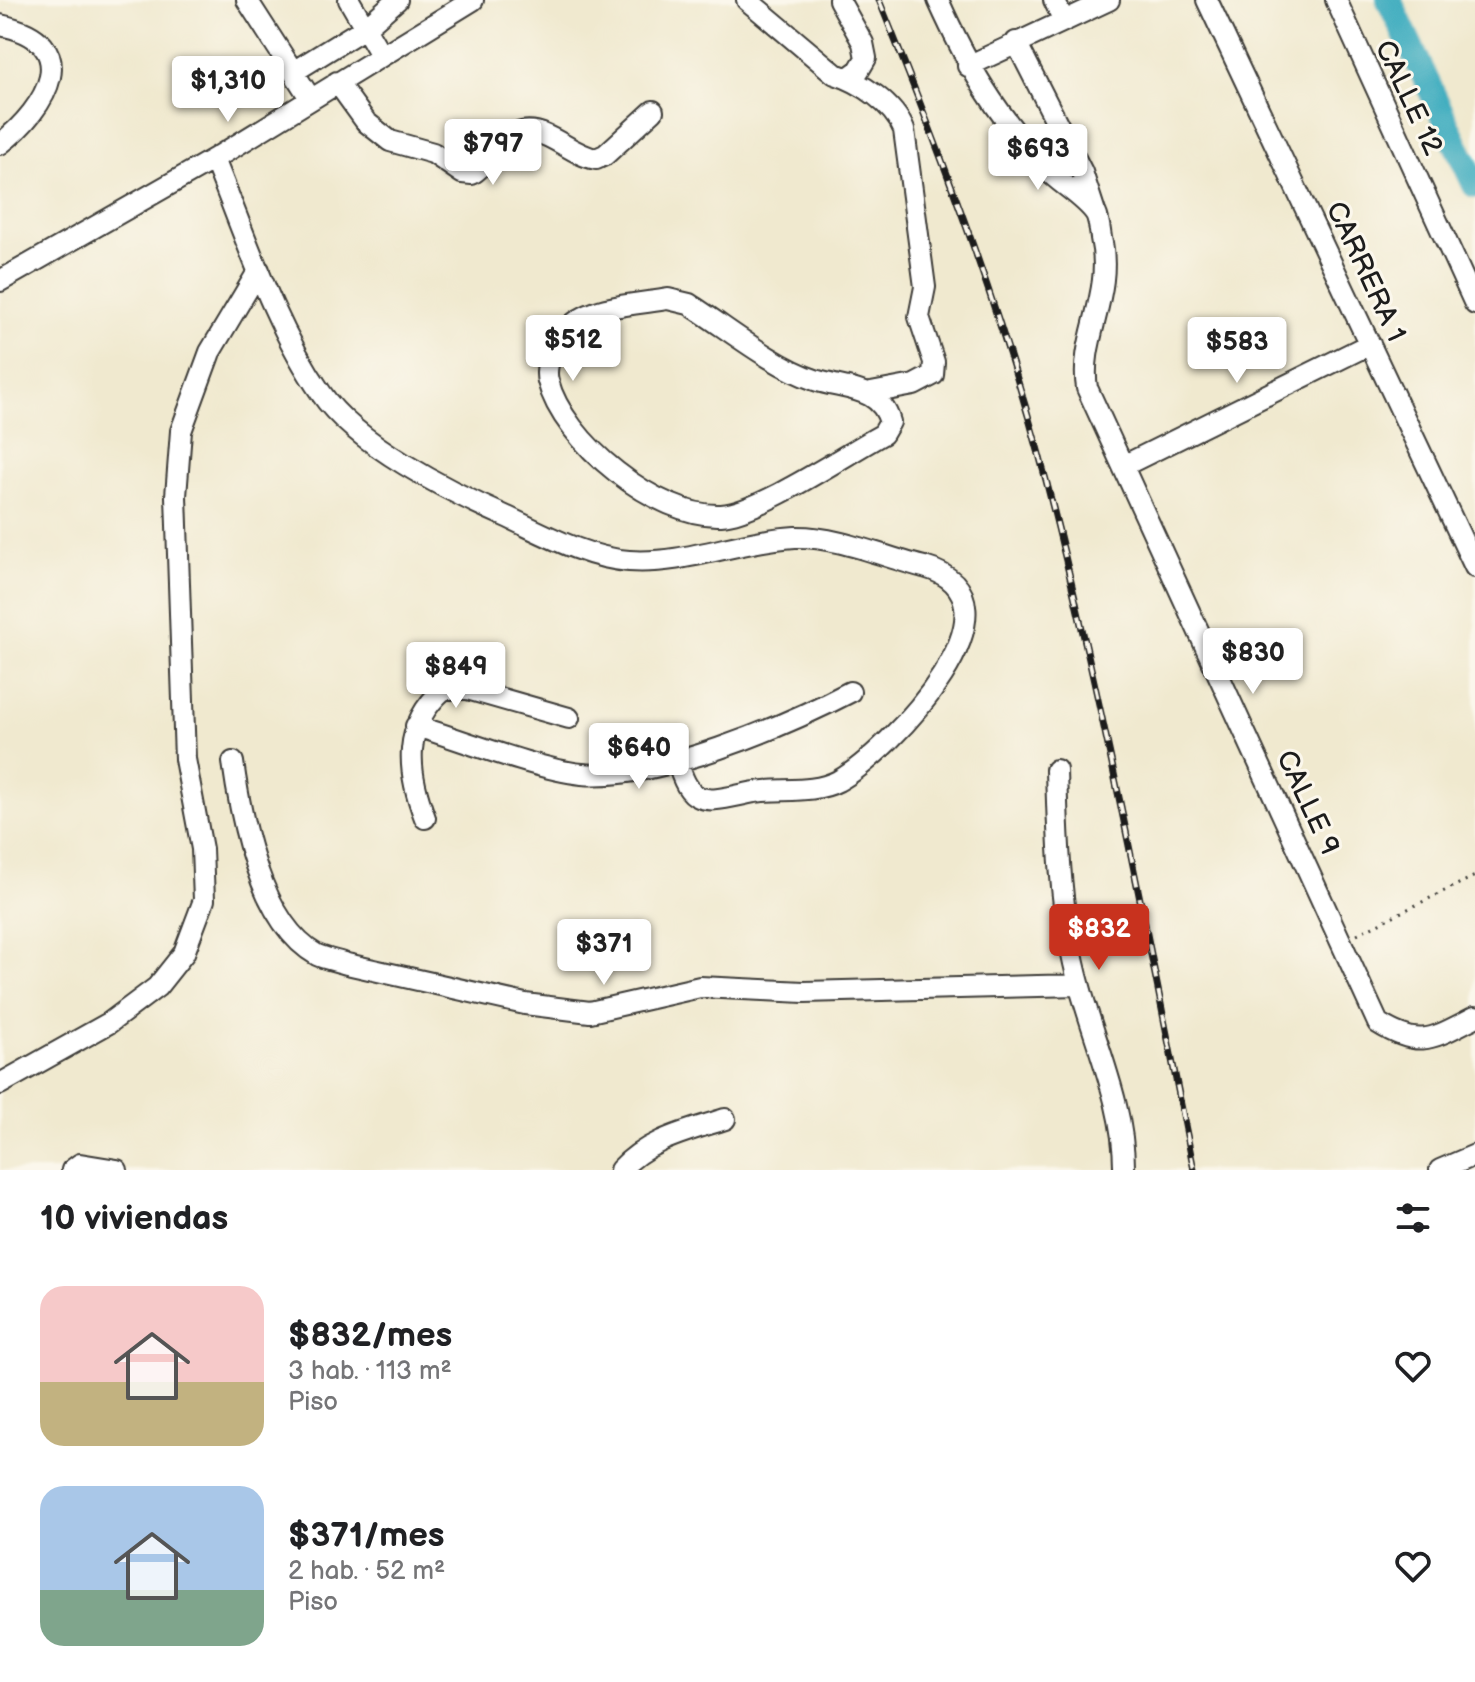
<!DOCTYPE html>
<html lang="es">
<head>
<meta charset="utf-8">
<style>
	body { margin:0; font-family:"Balsamiq Sans",sans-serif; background:#f2f2f2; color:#202124; height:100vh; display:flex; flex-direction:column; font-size:30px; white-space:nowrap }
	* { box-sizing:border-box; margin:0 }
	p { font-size:26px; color:#757577 }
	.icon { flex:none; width:44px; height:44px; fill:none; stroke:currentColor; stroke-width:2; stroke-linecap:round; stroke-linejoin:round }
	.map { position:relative; height:1170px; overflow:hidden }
	.side { display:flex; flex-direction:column; background:#fff; flex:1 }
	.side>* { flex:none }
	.price { position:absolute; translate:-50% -68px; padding:0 18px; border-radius:8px; background:#fff; color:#222; font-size:26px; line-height:52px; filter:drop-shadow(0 2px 4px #0008) }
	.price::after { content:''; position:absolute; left:50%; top:48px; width:24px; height:18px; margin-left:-12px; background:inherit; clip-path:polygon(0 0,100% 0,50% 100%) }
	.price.selected { background:#c8321e; color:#fff }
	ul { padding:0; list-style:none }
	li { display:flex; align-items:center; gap:24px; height:200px; padding:0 40px }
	li span { display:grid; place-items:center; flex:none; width:224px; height:160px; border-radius:24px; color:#555 }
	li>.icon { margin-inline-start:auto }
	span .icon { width:96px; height:96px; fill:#fffc; stroke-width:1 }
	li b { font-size:34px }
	h2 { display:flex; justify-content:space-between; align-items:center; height:96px; padding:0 40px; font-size:34px }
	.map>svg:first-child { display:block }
</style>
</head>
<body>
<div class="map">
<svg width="1475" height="1170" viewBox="0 0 1475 1170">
	<rect width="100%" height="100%" fill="#fbf7ec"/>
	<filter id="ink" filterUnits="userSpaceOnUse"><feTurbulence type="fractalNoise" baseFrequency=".0125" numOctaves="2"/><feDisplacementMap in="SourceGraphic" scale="16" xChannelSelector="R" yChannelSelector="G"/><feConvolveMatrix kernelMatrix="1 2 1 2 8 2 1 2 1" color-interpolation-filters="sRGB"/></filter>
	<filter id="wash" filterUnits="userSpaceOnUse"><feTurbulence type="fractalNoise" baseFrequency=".006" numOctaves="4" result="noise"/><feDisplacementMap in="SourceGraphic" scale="32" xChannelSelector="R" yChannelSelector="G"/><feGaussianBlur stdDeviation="1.8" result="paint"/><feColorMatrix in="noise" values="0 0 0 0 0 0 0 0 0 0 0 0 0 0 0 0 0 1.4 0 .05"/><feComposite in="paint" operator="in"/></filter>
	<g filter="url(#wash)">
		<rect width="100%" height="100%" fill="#f0e9cf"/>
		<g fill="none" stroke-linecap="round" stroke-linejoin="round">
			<path stroke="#42aec0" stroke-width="26" d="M1389 0 1475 185"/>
		</g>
	</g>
	<g filter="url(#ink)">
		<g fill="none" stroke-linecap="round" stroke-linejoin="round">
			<g stroke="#3c3b37" stroke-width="24">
				<path id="minor" d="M247 0 310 98
					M349 0 381 55
					M747 0 835 74C861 82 894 104 904 130L925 287 919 317 934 362 933 375 914 385 871 393
					M839 0 863 43 866 58 859 70 848 78
					M938 0C969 69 995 112 1046 169 1060 184 1085 197 1096 214 1099 220 1100 231 1101 238 1114 294 1079 339 1087 388L1378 1023C1421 1050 1433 1038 1475 1017
					M1054 0 1064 21
					M1207 0 1475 567
					M1336 0 1475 304
					M0 25C86 42 47 108 0 144
					M1016 42 1082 172 1095 212
					M968 66 1109 0
					M293 72 366 27 397 0
					M337 82 366 122 390 141 433 153 462 173 472 174C487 165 493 148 508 138 540 116 565 154 596 159L605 155 653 111
					M214 159C246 237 273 323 321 393 355 444 450 492 505 516 544 534 586 558 629 561 685 565 739 540 795 537 836 536 884 557 924 567 1037 598 889 753 838 781 813 794 782 788 755 792 711 800 690 813 677 759
					M0 281 214 159 473 0
					M668 299 689 304C727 328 773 366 815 380 845 390 880 386 890 422L883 434C846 454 759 513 721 515 657 518 563 441 548 381 543 363 558 338 570 327 592 305 639 304 668 299Z
					M1123 466 1370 344
					M416 726C463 740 535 769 582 774 655 781 785 726 850 692
					M233 762C241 820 261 924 317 955 326 959 338 961 347 964L525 1004 590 1012 700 987 804 992 1079 985
					M1056 770C1058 843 1060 916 1080 987 1096 1046 1125 1108 1124 1170
					M425 818C407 771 402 725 444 689H467L569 718
					M0 1084 109 1023 157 987 184 953 204 900 202 849 185 759 176 496 181 431 210 352 259 270
					M72 1170 80 1164 117 1170
					M620 1170C647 1140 688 1131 725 1119
					M1440 1170 1475 1155"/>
			</g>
			<path stroke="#3c3b37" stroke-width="3" stroke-dasharray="2 6" stroke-linecap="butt" d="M1357 934 1475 876"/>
			<use href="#minor" stroke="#fff" stroke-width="20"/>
			<g stroke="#1c1c1c" stroke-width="7">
				<path id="rail" d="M879 0C943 158 1004 319 1047 484 1105 711 1148 941 1194 1170"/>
			</g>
			<use href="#rail" stroke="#fbf7ec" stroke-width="4" stroke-dasharray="12" stroke-linecap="butt"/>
		</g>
	</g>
	<g text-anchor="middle" stroke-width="6" stroke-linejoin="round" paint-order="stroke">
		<g font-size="28" fill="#1c1c1c" stroke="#fbf7ec">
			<text transform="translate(1410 97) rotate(65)" y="10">CALLE 12</text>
			<text transform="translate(1367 271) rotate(65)" y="10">CARRERA 1</text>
			<text transform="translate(1309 802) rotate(65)" y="10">CALLE 9</text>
		</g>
	</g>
</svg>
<b class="price" style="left:228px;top:124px">$1,310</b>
<b class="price" style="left:493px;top:187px">$797</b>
<b class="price" style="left:1038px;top:192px">$693</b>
<b class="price" style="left:573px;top:383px">$512</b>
<b class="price" style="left:1237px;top:385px">$583</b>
<b class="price" style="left:1253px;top:696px">$830</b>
<b class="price" style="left:456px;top:710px">$849</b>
<b class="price" style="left:639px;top:791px">$640</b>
<b class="price selected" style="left:1099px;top:972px">$832</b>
<b class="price" style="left:604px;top:987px">$371</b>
</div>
<section class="side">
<h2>10 viviendas<svg class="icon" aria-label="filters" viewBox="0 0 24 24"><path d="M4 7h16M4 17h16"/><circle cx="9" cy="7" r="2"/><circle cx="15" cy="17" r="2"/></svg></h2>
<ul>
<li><span style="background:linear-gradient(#f6c9c9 60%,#c2b280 0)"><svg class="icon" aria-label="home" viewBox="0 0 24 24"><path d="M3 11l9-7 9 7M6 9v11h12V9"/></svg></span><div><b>$832/mes</b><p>3 hab. · 113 m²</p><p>Piso</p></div><svg class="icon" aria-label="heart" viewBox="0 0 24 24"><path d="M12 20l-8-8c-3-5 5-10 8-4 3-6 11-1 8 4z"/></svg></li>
<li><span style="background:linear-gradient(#a9c7e8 65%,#7fa58c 0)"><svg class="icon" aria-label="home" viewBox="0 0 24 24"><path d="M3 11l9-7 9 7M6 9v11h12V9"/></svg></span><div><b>$371/mes</b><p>2 hab. · 52 m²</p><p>Piso</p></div><svg class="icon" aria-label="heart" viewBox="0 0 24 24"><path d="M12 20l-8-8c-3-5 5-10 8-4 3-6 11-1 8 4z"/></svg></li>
</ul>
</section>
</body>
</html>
